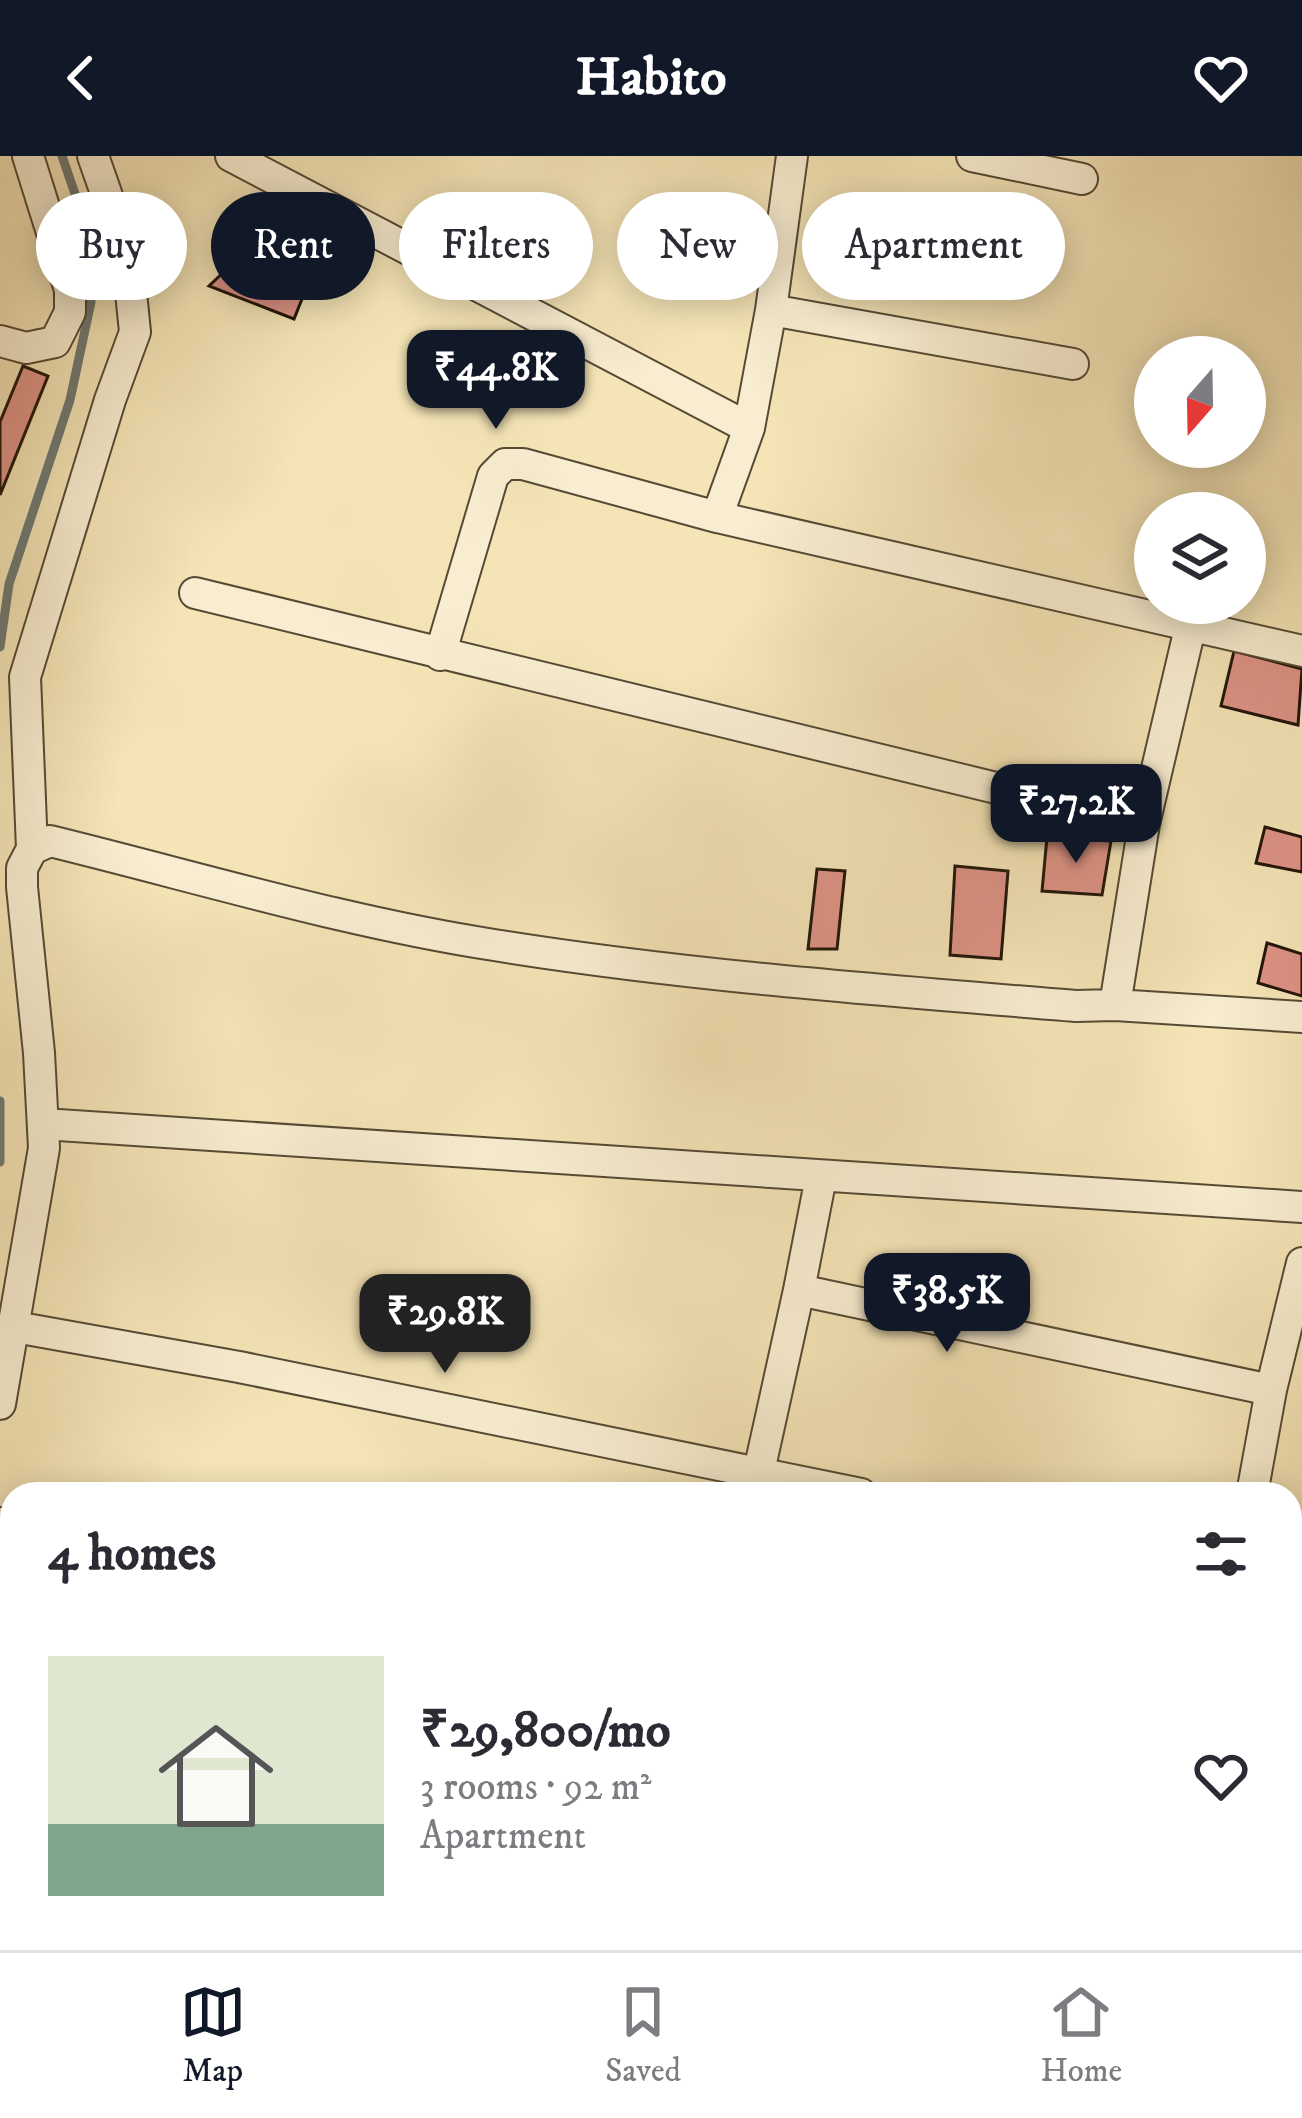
<!DOCTYPE html>
<html lang="en">
<head>
<meta charset="utf-8">
<style>
	body { margin:0; font-family:"IM FELL DW Pica",serif; background:#f7f7f7; color:#2b2b33; height:100vh; display:flex; flex-direction:column; font-size:45px; white-space:nowrap }
	* { box-sizing:border-box; margin:0 }
	p { font-size:39px; color:#7c7c81 }
	.icon { flex:none; width:66px; height:66px; fill:none; stroke:currentColor; stroke-width:2; stroke-linecap:round; stroke-linejoin:round }
	.map { position:relative; flex:1; overflow:hidden }
	.details { position:absolute; left:0px; top:1326px; width:1302px; height:468px; display:flex; flex-direction:column; background:#fff; border-radius:36px 36px 0 0; box-shadow:0 6px 30px #0003 }
	.details>* { flex:none }
	.guide { position:absolute; left:36px; top:36px; width:1230px; height:108px; display:flex; gap:24px }
	.needle { width:78px; rotate:200deg }
	.tools { position:absolute; left:1134px; top:180px; display:grid; gap:24px }
	.tools a { display:grid; place-items:center; width:132px; height:132px; border-radius:50%; background:#fff; box-shadow:0 6px 30px #0003; font-size:60px }
	.price { position:absolute; translate:-50% -102px; padding:0 27px; border-radius:24px; background:#111827; color:#fff; font-size:39px; line-height:78px; filter:drop-shadow(0 3px 6px #0008) }
	.price::after { content:''; position:absolute; left:50%; top:72px; width:36px; height:27px; margin-left:-18px; background:inherit; clip-path:polygon(0 0,100% 0,50% 100%) }
	.price.selected { background:#222; color:#fff }
	ul { padding:0; list-style:none }
	li { display:flex; align-items:center; gap:36px; height:300px; padding:0 48px }
	li span { display:grid; place-items:center; flex:none; width:336px; height:240px; border-radius:0px; color:#555 }
	li>.icon { margin-inline-start:auto }
	span .icon { width:144px; height:144px; fill:#fffc; stroke-width:1 }
	li b { font-size:51px }
	h2 { display:flex; justify-content:space-between; align-items:center; height:144px; padding:0 48px; font-size:51px }
	.tag { padding:0 42px; border-radius:54px; background:#fff; box-shadow:0 6px 30px #0003; font-size:42px; line-height:108px }
	.tag.selected { background:#111827; color:#fff }
	header { display:flex; justify-content:space-between; align-items:center; height:156px; padding:0 48px; background:#111827; color:#fff; font-size:54px; font-weight:700 }
	.dock { display:flex; justify-content:space-around; align-items:center; height:168px; border-top:3px solid #e1e1e2; background:#fff; font-size:33px; color:#7c7c81 }
	.dock a { display:grid; justify-items:center; gap:6px }
	.dock .selected { color:#111827 }
	.map>svg:first-child { display:block }
</style>
</head>
<body>
<header><svg class="icon" aria-label="back" viewBox="0 0 24 24"><path d="M15 5l-7 7 7 7"/></svg>Habito<svg class="icon" aria-label="heart" viewBox="0 0 24 24"><path d="M12 20l-8-8c-3-5 5-10 8-4 3-6 11-1 8 4z"/></svg></header>
<div class="map">
<svg width="1302" height="1794" viewBox="0 0 1302 1794">
	<rect width="100%" height="100%" fill="#f4e4b6"/>
	<filter id="stains"><feTurbulence type="fractalNoise" baseFrequency=".00167" numOctaves="4"/><feColorMatrix values="0 0 0 0 .2 0 0 0 0 .09 0 0 0 0 .02 0 0 0 .5 -.17"/></filter>
	<radialGradient id="worn" r=".72"><stop offset=".6" stop-color="#630" stop-opacity="0"/><stop offset="1" stop-color="#630" stop-opacity=".3"/></radialGradient>
	<g fill="none" stroke-linecap="round" stroke-linejoin="round">
		<path stroke="#6f7973" stroke-width="9" d="M0 491 9 428 70 244 91 146 85 67 62 0
			M0 945V1006"/>
	</g>
	<path fill="#dd9386" stroke="#221609" stroke-width="3" d="M269 73 325 85 294 163 209 130Z
		M23 210 48 220 0 339V266Z
		M1234 495 1302 513 1298 569 1221 550Z
		M1265 671 1302 681V716L1256 707Z
		M1047 681 1111 685 1102 739 1042 735Z
		M955 710 1008 715 1001 803 950 799Z
		M817 713 845 715 837 793H808Z
		M1267 787 1302 798V840L1258 827Z
		M526 1782H573L570 1794H523Z
		M758 1782H804L802 1794H756Z
		M810 1782H864L861 1794H808Z"/>
	<g fill="none" stroke-linecap="round" stroke-linejoin="round">
		<g stroke="#564a34" stroke-width="34">
			<path id="minor" d="M231 0 749 272 717 361 1302 495
				M972 0 1082 23
				M771 154 1073 208
				M0 185 26 192 55 186 70 156V134L28 0
				M749 272 771 154 792 0
				M195 437 1144 668
				M440 499 493 320 505 308H523L717 361
				M32 693 50 685C197 721 345 766 494 789 687 820 882 834 1076 850L1115 849 1144 668 1191 468
				M1115 849 1302 861
				M43 968 1302 1051
				M821 1021 799 1134 1271 1234
				M15 1171 239 1211 861 1338
				M0 1248 44 992 39 897 22 731V712L32 693 25 521 110 244 135 176 127 97 93 0
				M754 1338 799 1134
				M1252 1338 1271 1234 1302 1107
				M0 1367 12 1369
				M1290 1422 1302 1425
				M0 1587 12 1589
				M1290 1627 1302 1630
				M1053 1782 1116 1794
				M1157 1794 1160 1782"/>
		</g>
		<use href="#minor" stroke="#f8edd0" stroke-width="30"/>
	</g>
	<rect width="100%" height="100%" filter="url(#stains)"/>
	<rect width="100%" height="100%" fill="url(#worn)"/>
</svg>
<div class="tools">
<a><svg class="needle" viewBox="-14 -14 28 28"><path d="M0-13l5 13h-10z" fill="#e53935"/><path d="M0 13l5-13h-10z" fill="#7c7c81"/></svg></a>
<a><svg class="icon" aria-label="layers" viewBox="0 0 24 24"><path d="M12 4l9 5-9 5-9-5zM3 14l9 5 9-5"/></svg></a>
</div>
<b class="price" style="left:496px;top:276px">₹44.8K</b>
<b class="price" style="left:1076px;top:710px">₹27.2K</b>
<b class="price" style="left:947px;top:1199px">₹38.5K</b>
<b class="price selected" style="left:445px;top:1220px">₹29.8K</b>
<div class="guide">
<a class="tag">Buy</a>
<a class="tag selected">Rent</a>
<a class="tag">Filters</a>
<a class="tag">New</a>
<a class="tag">Apartment</a>
</div>
<section class="details">
<h2>4 homes<svg class="icon" aria-label="filters" viewBox="0 0 24 24"><path d="M4 7h16M4 17h16"/><circle cx="9" cy="7" r="2"/><circle cx="15" cy="17" r="2"/></svg></h2>
<ul>
<li><span style="background:linear-gradient(#dfe7d0 70%,#7fa58c 0)"><svg class="icon" aria-label="home" viewBox="0 0 24 24"><path d="M3 11l9-7 9 7M6 9v11h12V9"/></svg></span><div><b>₹29,800/mo</b><p>3 rooms · 92 m²</p><p>Apartment</p></div><svg class="icon" aria-label="heart" viewBox="0 0 24 24"><path d="M12 20l-8-8c-3-5 5-10 8-4 3-6 11-1 8 4z"/></svg></li>
</ul>
</section>
</div>
<nav class="dock">
<a class="selected"><svg class="icon" aria-label="map" viewBox="0 0 24 24"><path d="M3 6l6-2 6 2 6-2v14l-6 2-6-2-6 2zM9 4v14M15 6v14"/></svg>Map</a>
<a><svg class="icon" aria-label="saved" viewBox="0 0 24 24"><path d="M7 4h10v16l-5-4-5 4z"/></svg>Saved</a>
<a><svg class="icon" aria-label="home" viewBox="0 0 24 24"><path d="M3 11l9-7 9 7M6 9v11h12V9"/></svg>Home</a>
</nav>
</body>
</html>
